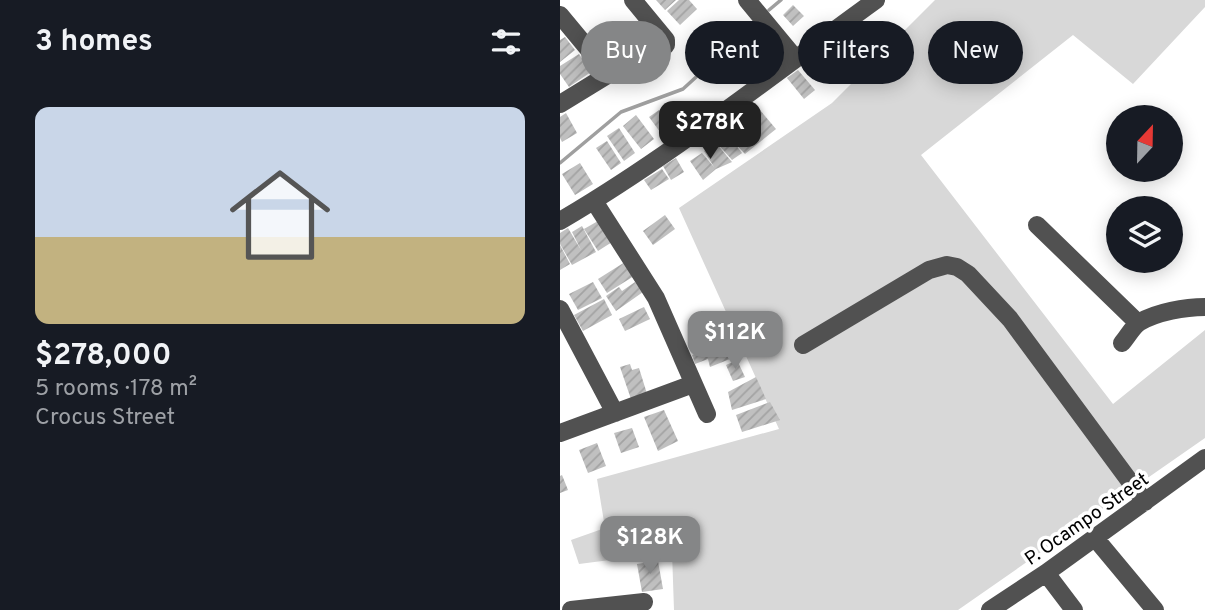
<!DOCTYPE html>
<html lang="en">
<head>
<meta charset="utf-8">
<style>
	body { margin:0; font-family:Overpass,sans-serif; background:#20242c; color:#f1f3f6; height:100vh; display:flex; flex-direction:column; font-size:26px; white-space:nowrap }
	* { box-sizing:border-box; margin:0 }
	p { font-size:23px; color:#9ea1a6 }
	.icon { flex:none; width:38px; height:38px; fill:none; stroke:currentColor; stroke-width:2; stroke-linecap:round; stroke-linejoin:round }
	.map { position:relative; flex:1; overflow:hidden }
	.drawer { display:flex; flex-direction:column; background:#171b24; width:560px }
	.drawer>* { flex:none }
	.guide { position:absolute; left:21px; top:21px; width:518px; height:63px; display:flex; gap:14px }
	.needle { width:46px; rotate:22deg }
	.controls { position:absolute; left:546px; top:105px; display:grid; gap:14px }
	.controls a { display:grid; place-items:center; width:77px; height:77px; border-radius:50%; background:#171b24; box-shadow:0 4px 18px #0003; font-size:35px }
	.price { position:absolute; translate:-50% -60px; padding:0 16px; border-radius:14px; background:#858687; color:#fff; font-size:23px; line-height:46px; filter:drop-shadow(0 2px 4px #0008) }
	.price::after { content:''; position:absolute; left:50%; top:42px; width:21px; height:16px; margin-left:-10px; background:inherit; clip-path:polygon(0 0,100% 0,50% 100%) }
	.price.current { background:#222; color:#fff }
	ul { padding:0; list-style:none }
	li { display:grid; align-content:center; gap:14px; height:371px; padding:0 35px }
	li span { display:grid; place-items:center; height:217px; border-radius:14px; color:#555 }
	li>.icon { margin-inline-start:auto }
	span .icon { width:126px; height:126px; fill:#fffc; stroke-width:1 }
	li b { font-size:30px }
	h2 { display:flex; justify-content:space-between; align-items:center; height:84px; padding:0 35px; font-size:30px }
	.pill { padding:0 24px; border-radius:32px; background:#171b24; box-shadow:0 4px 18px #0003; font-size:24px; line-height:63px }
	.pill.current { background:#858687; color:#fff }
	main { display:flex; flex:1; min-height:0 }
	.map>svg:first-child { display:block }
</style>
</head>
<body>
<main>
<section class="drawer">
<h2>3 homes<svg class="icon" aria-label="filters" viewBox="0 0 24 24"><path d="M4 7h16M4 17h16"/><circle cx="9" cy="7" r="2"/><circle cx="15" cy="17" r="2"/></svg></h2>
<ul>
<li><span style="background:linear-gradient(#c9d6e8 60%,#c2b280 0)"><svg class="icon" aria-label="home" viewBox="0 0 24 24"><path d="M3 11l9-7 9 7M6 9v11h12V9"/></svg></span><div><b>$278,000</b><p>5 rooms · 178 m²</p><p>Crocus Street</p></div></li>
</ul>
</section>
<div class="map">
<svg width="645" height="610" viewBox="0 0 645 610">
	<defs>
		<pattern id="building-hatch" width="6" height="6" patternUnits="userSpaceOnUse" patternTransform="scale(1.75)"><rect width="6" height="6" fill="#c0c0c0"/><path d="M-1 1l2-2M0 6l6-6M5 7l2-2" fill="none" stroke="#a3a3a3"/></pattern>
	</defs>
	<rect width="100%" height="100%" fill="#fff"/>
	<path fill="#d8d8d8" d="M375 0H645V7L573 84 513 35 361 155 553 404 645 330V438L398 610H114L112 552 19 564 11 540 45 528 37 479 219 429 119 208 272 103Z"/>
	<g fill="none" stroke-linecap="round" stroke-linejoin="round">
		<path stroke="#9f9f9f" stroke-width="3.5" d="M209 10 221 0
			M0 163 61 112 123 89 193 25"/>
	</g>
	<path fill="url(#building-hatch)" d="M96 0H116L105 10Z
		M119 0H129L137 9 120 25 107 11Z
		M233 5 244 16 233 26 223 15Z
		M5 37 15 50 0 62V40Z
		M271 43 285 60 271 71 257 54Z
		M185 44 202 63 188 75 172 56Z
		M255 53 269 71 256 81 242 63Z
		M19 54 31 72 9 87 0 74V66Z
		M238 70 255 90 244 99 227 78Z
		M99 110 113 129 103 136 89 117Z
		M200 110 216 129 185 154 172 140 182 153 172 160 156 142 190 120 188 118Z
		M6 113 17 133 2 142 0 138V117Z
		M76 115 94 139 81 149 63 126Z
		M59 128 75 153 64 161 47 136Z
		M47 141 61 163 51 170 36 148Z
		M156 143 172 162 156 169 143 180 130 161 142 153 154 167 144 151Z
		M116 158 124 172 111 180 103 166Z
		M20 163 33 184 15 195 2 174Z
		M102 169 109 179 91 190 84 180Z
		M105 215 115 229 93 245 83 231Z
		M38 221 52 242 38 251 24 229Z
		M22 226 36 252 12 265 0 244V233L8 228 21 250 12 232Z
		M0 245 10 264 0 270Z
		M65 262 74 276 47 293 38 279Z
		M33 282 42 298 18 310 9 294Z
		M75 282 83 292 56 311 46 296 59 287 62 291Z
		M44 299 52 315 23 331 14 315Z
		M84 307 90 319 65 331 59 319Z
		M169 341 175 357 150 367 148 359 135 364 132 355Z
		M177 360 185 377 173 381 166 365Z
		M70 364 72 370 79 368 88 397 72 402 60 367Z
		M196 377 206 399 172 410 168 392Z
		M210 402 220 420 182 432 176 415Z
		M104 410 118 441 98 451 84 417Z
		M72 428 79 447 61 453 54 433Z
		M37 443 46 466 28 473 19 450Z
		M2 475 8 490 0 493V476Z
		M98 561 103 589 82 592 77 564Z"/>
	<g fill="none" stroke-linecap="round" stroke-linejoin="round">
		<path stroke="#515151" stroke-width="18" d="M187 0 235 58
			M0 15 49 74
			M0 104 49 74 102 49 106 45V40L73 0
			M34 201 96 298 147 414
			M0 221C111 156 212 75 316 0
			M477 225 578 323
			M0 309 55 413
			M562 343C568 336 573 326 580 322 597 312 625 307 645 307
			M243 345 369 270 387 265 397 267 408 274 450 319 585 502
			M0 433 133 384
			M535 538 595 610
			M486 573 514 610
			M11 610 84 602
			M430 610 486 573 645 458"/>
	</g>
	<g text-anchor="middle" stroke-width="7" stroke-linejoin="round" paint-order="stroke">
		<g font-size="19" fill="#000" stroke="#fff">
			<text transform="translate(526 518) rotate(-35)" y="7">P. Ocampo Street</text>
		</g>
	</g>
</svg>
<div class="controls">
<a><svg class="needle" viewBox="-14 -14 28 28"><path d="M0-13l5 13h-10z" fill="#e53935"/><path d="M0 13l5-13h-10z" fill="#9ea1a6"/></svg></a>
<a><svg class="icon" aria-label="layers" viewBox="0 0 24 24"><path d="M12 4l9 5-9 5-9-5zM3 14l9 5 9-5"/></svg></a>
</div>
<b class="price current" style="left:150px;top:161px">$278K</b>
<b class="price" style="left:175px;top:371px">$112K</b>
<b class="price" style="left:90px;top:576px">$128K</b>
<div class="guide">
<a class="pill current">Buy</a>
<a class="pill">Rent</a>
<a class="pill">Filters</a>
<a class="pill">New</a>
</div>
</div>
</main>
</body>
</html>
